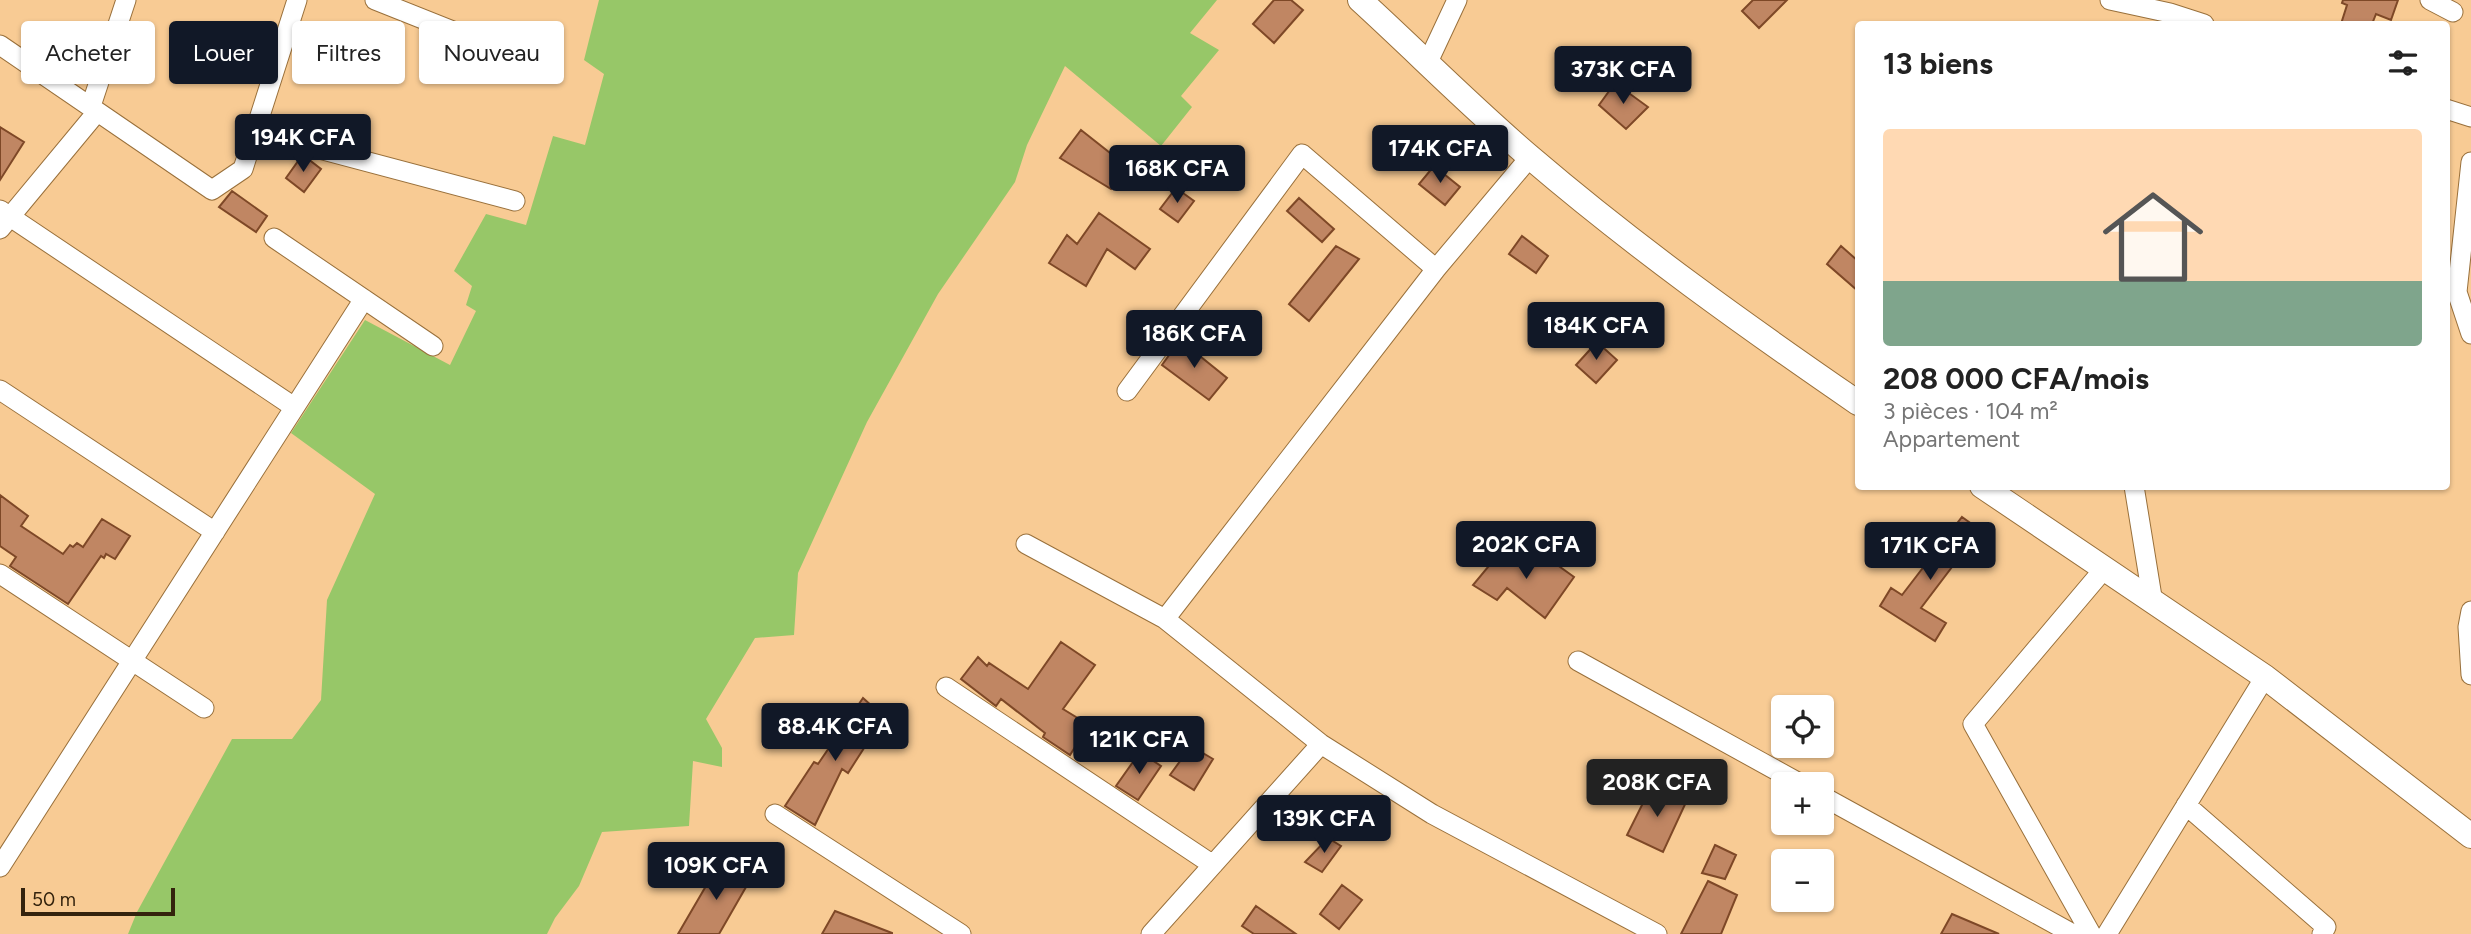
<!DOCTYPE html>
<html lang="fr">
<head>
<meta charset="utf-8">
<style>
	body { margin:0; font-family:Figtree,sans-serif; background:#f2f2f2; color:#222; height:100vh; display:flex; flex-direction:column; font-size:26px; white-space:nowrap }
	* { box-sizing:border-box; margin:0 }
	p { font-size:23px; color:#767676 }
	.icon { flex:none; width:38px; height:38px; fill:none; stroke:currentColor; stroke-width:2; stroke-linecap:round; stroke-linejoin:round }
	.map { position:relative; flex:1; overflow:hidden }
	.side { position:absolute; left:1855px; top:21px; width:595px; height:469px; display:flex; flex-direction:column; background:#fff; border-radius:7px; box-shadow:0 2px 5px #0004 }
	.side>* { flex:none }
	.top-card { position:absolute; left:21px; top:21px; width:665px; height:63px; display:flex; gap:14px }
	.buttons { position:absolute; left:1771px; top:695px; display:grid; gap:14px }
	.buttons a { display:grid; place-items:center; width:63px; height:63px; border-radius:7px; background:#fff; box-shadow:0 2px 5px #0004; font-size:35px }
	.scale { position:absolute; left:21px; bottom:18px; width:154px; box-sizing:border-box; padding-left:7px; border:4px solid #34230d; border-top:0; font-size:19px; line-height:24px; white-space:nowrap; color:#34230d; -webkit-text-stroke:5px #f8cb94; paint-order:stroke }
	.price { position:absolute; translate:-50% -60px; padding:0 16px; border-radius:7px; background:#111827; color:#fff; font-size:23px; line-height:46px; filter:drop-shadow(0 2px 4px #0008) }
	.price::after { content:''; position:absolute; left:50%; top:42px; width:21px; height:16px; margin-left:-10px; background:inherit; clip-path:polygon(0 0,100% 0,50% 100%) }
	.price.active { background:#222; color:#fff }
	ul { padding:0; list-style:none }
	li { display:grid; align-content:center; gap:14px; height:371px; padding:0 28px }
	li+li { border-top:2px solid #e0e0e0 }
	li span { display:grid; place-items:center; height:217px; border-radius:7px; color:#555 }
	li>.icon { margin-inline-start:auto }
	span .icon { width:126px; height:126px; fill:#fffc; stroke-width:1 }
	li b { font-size:30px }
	h2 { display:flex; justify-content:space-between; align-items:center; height:84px; padding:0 28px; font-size:30px }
	.tag { padding:0 24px; border-radius:7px; background:#fff; box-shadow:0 2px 5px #0004; font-size:24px; line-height:63px }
	.tag.active { background:#111827; color:#fff }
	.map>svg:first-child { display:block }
</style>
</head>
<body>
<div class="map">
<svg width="2471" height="934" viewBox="0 0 2471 934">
	<rect width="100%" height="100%" fill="#f8cb94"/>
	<path fill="#97c768" d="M599 0H1217L1190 33 1219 50 1181 96 1192 107 1161 146 1065 66 1027 145 1015 182 938 294 867 422 798 573 794 635 755 638 706 719 722 748V767L693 761 689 826 602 832 579 886 555 918 547 934H128L137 912 232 739H292L321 700 327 600 375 494 291 433 365 320 450 365 476 311 466 305 472 286 454 271 486 214 526 225 553 136 585 145 604 74 584 60Z"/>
	<path fill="#c08663" stroke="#7e4827" stroke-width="2" d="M1274 0H1291L1303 10 1274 43 1253 24Z
		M1753 0H1787L1759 28 1742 11Z
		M2343 0H2398L2391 20 2376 14 2372 24H2341L2347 5 2342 3Z
		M1615 83 1648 107 1626 129 1599 105Z
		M0 127 24 142 0 180Z
		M1081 130 1129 168 1111 189 1060 158Z
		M301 157 308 159 321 169 304 192 286 178Z
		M1434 166 1460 187 1445 205 1419 184Z
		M1176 188 1194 201 1178 222 1160 209Z
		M232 191 267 216 256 232 219 207Z
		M1299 198 1334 229 1322 242 1287 211Z
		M1099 213 1150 249 1135 269 1107 249 1086 286 1049 263 1067 235 1077 244Z
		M1522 236 1548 256 1536 273 1509 254Z
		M1336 246 1359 259 1309 321 1289 304Z
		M1841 246 1858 261V291L1827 264Z
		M1180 340 1227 378 1209 400 1162 365Z
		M1597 342 1617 360 1596 383 1576 365Z
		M0 495 28 516 21 526 63 554 70 545 73 547 77 543 83 547 102 519 130 536 115 559 106 554 104 558 101 556 68 604 10 566 16 557 0 546Z
		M1962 517 1980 530 1921 608 1946 623 1935 641 1880 606 1891 588 1902 595Z
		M1502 550 1527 568 1542 554 1574 577 1545 618 1507 588 1497 600 1473 585Z
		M1061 642 1095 665 1063 709 1089 725 1070 755 1043 737 1045 733 1001 699 996 706 961 679 978 657 987 666 989 663 1028 689Z
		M863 698 884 717 848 773 842 769 815 825 785 806 814 762 818 764Z
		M1191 746 1213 759 1194 790 1170 775Z
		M1140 752 1161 766 1138 800 1116 786Z
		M1651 787 1687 800 1663 852 1627 835Z
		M1328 838 1341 846 1322 872 1305 862Z
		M1715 845 1736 855 1725 879 1702 873Z
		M720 862 750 880 719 934H678Z
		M1708 881 1737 895 1721 934H1681Z
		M1342 885 1362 900 1339 929 1320 914Z
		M1256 906 1296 934H1254L1242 926Z
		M835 911 892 933V934H822Z
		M1952 914 1999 934H1941Z"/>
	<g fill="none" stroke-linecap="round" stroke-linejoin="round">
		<g stroke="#99703b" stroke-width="21">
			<path id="minor" d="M375 0 473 39
				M2110 0 2170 13 2204 24
				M2430 0 2453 12
				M0 45 212 190 243 169 297 0
				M1428 62 1457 0
				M91 106 126 0
				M2446 109 2471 117
				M255 132 515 201
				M2471 162 2457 292 2471 334
				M0 210 294 407
				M0 229 97 112
				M274 238 433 346
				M0 390 215 532
				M1127 391 1302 154 1436 269
				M2134 486 2153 603
				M1026 544 1165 619 1321 744 1432 814 1657 934
				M0 574 204 708
				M2471 611 2468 627 2471 675
				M1165 619 1436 269 1530 157
				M1578 661 1801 784
				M946 687 1213 865
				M1822 796 2073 934
				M2186 805 2326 927 2322 934
				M775 814 961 934
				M0 867 364 299
				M1151 934 1321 744
				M2091 934 1973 724 2104 569
				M2107 934 2265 677"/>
		</g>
		<g stroke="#99703b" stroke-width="26">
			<path id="tertiary" d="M1360 0C1417 52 1472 108 1531 158 1635 247 1746 326 1858 403
				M1982 486 2265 677 2471 836"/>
		</g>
		<use href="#minor" stroke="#fff" stroke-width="19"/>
		<use href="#tertiary" stroke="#fff" stroke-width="24"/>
	</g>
</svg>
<div class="buttons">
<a><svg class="icon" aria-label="locate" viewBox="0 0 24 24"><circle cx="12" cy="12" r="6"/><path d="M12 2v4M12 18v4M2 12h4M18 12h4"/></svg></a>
<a>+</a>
<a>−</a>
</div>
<div class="scale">50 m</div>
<b class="price" style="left:1623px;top:106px">373K CFA</b>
<b class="price" style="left:303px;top:174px">194K CFA</b>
<b class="price" style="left:1440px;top:185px">174K CFA</b>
<b class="price" style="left:1177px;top:205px">168K CFA</b>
<b class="price" style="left:1596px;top:362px">184K CFA</b>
<b class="price" style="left:1194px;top:370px">186K CFA</b>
<b class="price" style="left:1526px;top:581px">202K CFA</b>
<b class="price" style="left:1930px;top:582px">171K CFA</b>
<b class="price" style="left:835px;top:763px">88.4K CFA</b>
<b class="price" style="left:1139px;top:776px">121K CFA</b>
<b class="price active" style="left:1657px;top:819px">208K CFA</b>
<b class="price" style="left:1324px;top:855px">139K CFA</b>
<b class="price" style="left:716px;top:902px">109K CFA</b>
<div class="top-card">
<a class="tag">Acheter</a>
<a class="tag active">Louer</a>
<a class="tag">Filtres</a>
<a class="tag">Nouveau</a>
</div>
<section class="side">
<h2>13 biens<svg class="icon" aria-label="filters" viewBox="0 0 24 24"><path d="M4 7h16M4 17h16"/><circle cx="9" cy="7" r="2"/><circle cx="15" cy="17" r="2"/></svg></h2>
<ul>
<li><span style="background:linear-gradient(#ffd9b3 70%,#7fa58c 0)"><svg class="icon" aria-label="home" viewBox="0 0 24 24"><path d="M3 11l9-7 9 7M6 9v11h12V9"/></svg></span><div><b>208 000 CFA/mois</b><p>3 pièces · 104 m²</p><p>Appartement</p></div></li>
</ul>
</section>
</div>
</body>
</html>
